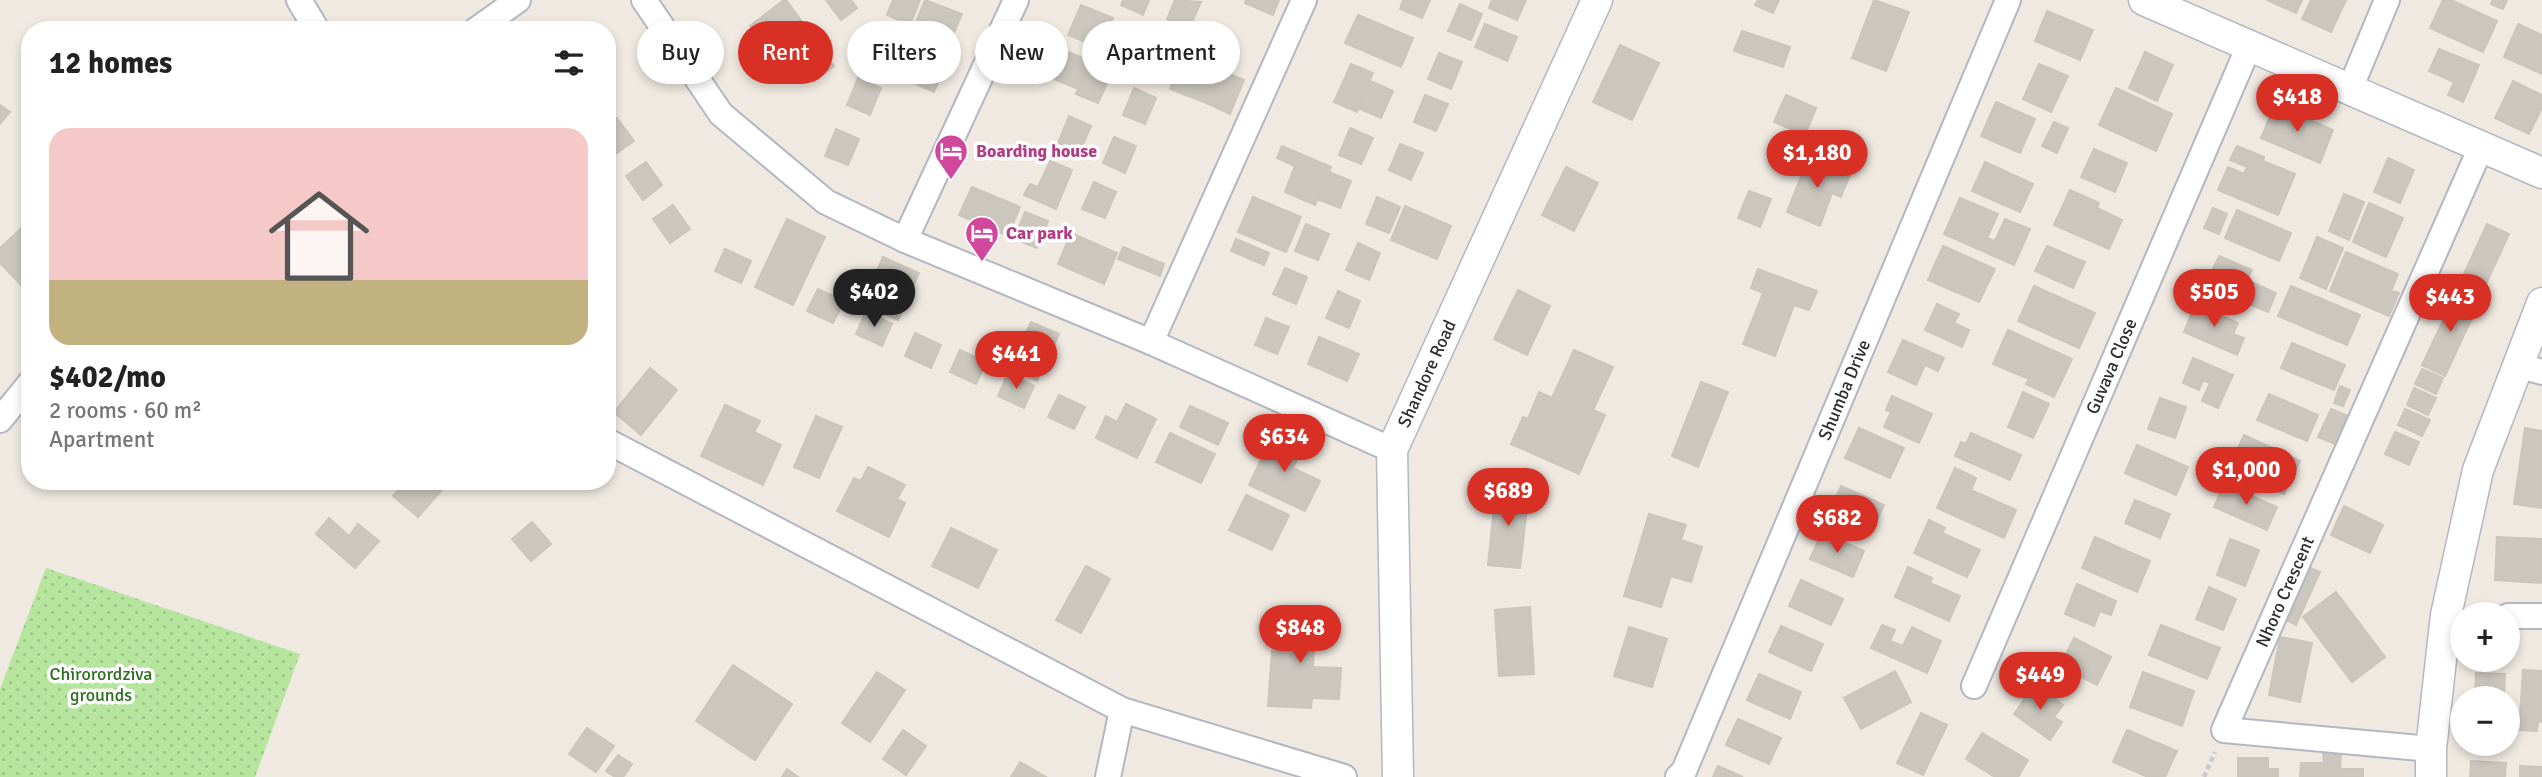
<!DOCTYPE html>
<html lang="en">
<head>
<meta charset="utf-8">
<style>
	body { margin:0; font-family:Signika,sans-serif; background:#f2f2f2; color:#222; height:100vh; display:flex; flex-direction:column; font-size:26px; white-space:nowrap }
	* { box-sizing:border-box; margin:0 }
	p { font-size:23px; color:#767676 }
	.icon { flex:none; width:38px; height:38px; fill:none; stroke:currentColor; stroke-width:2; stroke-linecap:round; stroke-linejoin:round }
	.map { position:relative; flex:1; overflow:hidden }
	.details { position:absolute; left:21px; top:21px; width:595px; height:469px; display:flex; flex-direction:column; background:#fff; border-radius:28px; box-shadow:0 4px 10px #0003 }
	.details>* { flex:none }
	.guide { position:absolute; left:637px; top:21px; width:665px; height:63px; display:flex; gap:14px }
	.buttons { position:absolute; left:2450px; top:602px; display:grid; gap:14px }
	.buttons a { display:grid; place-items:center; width:70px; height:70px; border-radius:50%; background:#fff; box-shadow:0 4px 10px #0003; font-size:35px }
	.price { position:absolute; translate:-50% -60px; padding:0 16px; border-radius:24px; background:#d93025; color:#fff; font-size:23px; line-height:46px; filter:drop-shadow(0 2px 4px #0008) }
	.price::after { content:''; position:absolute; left:50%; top:42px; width:21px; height:16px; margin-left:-10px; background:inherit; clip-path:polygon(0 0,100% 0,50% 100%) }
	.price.active { background:#222; color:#fff }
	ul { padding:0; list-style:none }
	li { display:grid; align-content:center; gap:14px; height:371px; padding:0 28px }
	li+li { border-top:2px solid #e0e0e0 }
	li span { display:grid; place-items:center; height:217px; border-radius:21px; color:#555 }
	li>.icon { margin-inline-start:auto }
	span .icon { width:126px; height:126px; fill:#fffc; stroke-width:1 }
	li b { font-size:30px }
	h2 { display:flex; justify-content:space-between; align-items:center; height:84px; padding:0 28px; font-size:30px }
	.chip { padding:0 24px; border-radius:32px; background:#fff; box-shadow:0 4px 10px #0003; font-size:24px; line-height:63px }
	.chip.active { background:#d93025; color:#fff }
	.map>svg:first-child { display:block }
</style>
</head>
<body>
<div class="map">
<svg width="2542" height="777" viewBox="0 0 2542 777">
	<defs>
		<pattern id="park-dots" width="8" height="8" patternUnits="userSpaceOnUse" patternTransform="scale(1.75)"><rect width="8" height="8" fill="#b6e59e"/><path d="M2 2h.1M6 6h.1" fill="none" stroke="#9dc588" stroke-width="1.8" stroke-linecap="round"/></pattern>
	</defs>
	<rect width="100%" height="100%" fill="#efe9e1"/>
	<path fill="url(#park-dots)" d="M46 568 300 654 255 777H0V689Z"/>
	<path fill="#cbc7bf" stroke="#cbc5ba" stroke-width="2" d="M784 0H786L809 31 774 58 750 26Z
		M826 0H851L857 8 841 20Z
		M893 0H920L910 25 887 15Z
		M925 0 962 14 948 47 912 32Z
		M1123 0H1149L1143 15 1121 5Z
		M1175 0 1201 2 1189 29 1167 19Z
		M1246 0H1279L1273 15 1245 3Z
		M1403 0H1430L1422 18 1400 9Z
		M1492 0H1526L1517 20 1489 8Z
		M1758 0H1779L1773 13 1755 5Z
		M1874 0 1909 12 1886 71 1852 58Z
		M2267 0H2302L2296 13Z
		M2311 0H2346L2331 32 2302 19Z
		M2443 0H2451L2497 21 2483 52 2430 28Z
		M2493 0H2507L2503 9 2491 4Z
		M1460 4 1482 14 1471 40 1448 31Z
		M1081 5 1113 18 1100 48 1068 35Z
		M2047 11 2093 30 2080 60 2035 41Z
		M1358 15 1413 38 1401 67 1345 43Z
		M1111 22 1134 31 1122 57 1100 48Z
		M1485 24 1517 37 1507 61 1475 47Z
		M2518 24 2542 35V74L2504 57Z
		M1742 31 1790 47 1783 67 1734 51Z
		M881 32 904 42 893 68 870 59Z
		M1157 42 1180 52 1168 78 1146 69Z
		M816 43 834 66 814 81 797 58Z
		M906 44 947 61 934 92 893 74Z
		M1620 45 1659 63 1632 120 1593 102Z
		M1061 49 1090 61 1078 89 1049 77Z
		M2439 49 2479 65 2463 102 2448 95 2454 82 2429 71Z
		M1187 51 1214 62 1209 77 1181 66Z
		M2145 52 2173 65 2157 101 2129 88Z
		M1439 53 1462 62 1451 89 1428 79Z
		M1351 64 1373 73 1357 112 1334 102Z
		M2039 64 2068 76 2051 112 2023 99Z
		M1087 67 1110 77 1098 103 1076 94Z
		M1220 70 1244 80 1230 114 1206 103Z
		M1178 71 1213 86 1206 103 1170 89Z
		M858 78 881 88 870 115 847 105Z
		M1370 81 1393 91 1381 118 1358 108Z
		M2513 81 2542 95V108L2529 134 2495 118Z
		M1134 88 1156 98 1145 124 1123 115Z
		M2116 88 2172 114 2156 151 2099 125Z
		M1425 95 1448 104 1436 131 1414 122Z
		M1786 95 1816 108 1805 135 1774 122Z
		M1996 102 2035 119 2020 153 1981 136Z
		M0 105 10 112 0 124Z
		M2275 105 2333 130 2320 163 2261 138Z
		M1069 116 1091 126 1080 152 1058 143Z
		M617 118 634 141 614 155 607 146V124Z
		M2054 122 2068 128 2057 153 2042 146Z
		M1350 128 1373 138 1361 164 1339 155Z
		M836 129 859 139 848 165 825 156Z
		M1114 137 1136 146 1125 173 1103 163Z
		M1400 144 1423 153 1411 180 1389 170Z
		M1282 146 1331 167 1315 205 1285 192 1295 166 1277 158Z
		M2237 146 2264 157 2263 161 2295 174 2278 215 2218 190 2228 167 2244 174 2247 167 2230 160Z
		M2094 149 2127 163 2115 192 2081 177Z
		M1809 156 1851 172 1841 197 1832 193 1820 226 1787 212Z
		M2388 158 2414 170 2400 203 2374 192Z
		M1050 161 1072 170 1056 209 1024 195 1030 184 1038 187Z
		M646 162 662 185 643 200 626 176Z
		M1985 162 2033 184 2020 212 1972 191Z
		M1566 167 1598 183 1574 231 1542 215Z
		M1329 172 1351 181 1340 208 1317 199Z
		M1094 182 1116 192 1105 218 1082 209Z
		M972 187 1020 207 1008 236 959 215Z
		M2070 190 2099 203 2097 208 2122 220 2109 249 2054 225Z
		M1749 191 1771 199 1760 227 1738 218Z
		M2344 194 2364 202 2349 240 2329 231Z
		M1253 197 1301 217 1286 252 1238 232Z
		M1377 197 1400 207 1389 233 1366 224Z
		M1960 198 1998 214 1987 238 1995 241 2005 219 2030 229 2014 265 1944 234Z
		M2369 203 2403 218 2386 257 2353 242Z
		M673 205 690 229 670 243 653 219Z
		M1405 206 1451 226 1437 259 1391 240Z
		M2213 208 2227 214 2219 234 2204 228Z
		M2237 210 2291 233 2279 261 2225 238Z
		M1025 212 1048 221 1037 248 1014 239Z
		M787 219 825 237 793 305 755 287Z
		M30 220V279L22 286 0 263V248Z
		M1306 224 1329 234 1318 260 1295 251Z
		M2487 224 2509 234 2480 297 2458 287Z
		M1071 233 1117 253 1104 284 1058 264Z
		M2317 237 2343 248 2326 289 2300 278Z
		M1236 239 1269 253 1264 265 1231 251Z
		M1358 243 1380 253 1369 280 1346 270Z
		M1943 246 1995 269 1979 302 1928 280Z
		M2047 246 2085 262 2073 288 2035 271Z
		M1123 247 1164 264 1160 276 1118 259Z
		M725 249 751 261 741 283 715 271Z
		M2346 252 2398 274 2391 291 2399 293 2389 316 2330 291Z
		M2219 256 2252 270 2247 280 2276 293 2268 312 2239 300 2237 305 2203 291Z
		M883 257 919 273 898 320 862 304Z
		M1285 268 1307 277 1296 304 1273 294Z
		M1758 269 1817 291 1809 310 1794 305 1775 356 1743 344 1763 293 1751 288Z
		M2034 286 2095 313 2079 348 2018 321Z
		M2291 286 2360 315 2347 345 2278 316Z
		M818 289 844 301 833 323 807 311Z
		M1518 290 1550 306 1527 355 1494 339Z
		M1338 291 1360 301 1349 328 1326 318Z
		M2456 293 2479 303 2445 376 2422 365Z
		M2197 301 2219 311 2218 314 2238 323 2233 334 2244 338 2237 355 2184 332Z
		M1937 304 1959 314 1954 323 1969 330 1962 347 1925 330Z
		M866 311 892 324 882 346 856 334Z
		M1266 318 1289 327 1277 354 1255 345Z
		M1031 322 1059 334 1037 381 1010 368Z
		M2008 330 2072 359 2054 397 2026 384 2029 379 1993 364Z
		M915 333 941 345 931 368 905 356Z
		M1319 337 1359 354 1347 381 1308 364Z
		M1903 340 1944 358 1938 371 1925 365 1916 385 1888 372Z
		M2292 343 2345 365 2334 390 2281 368Z
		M960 350 986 362 976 384 950 372Z
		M1574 350 1613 367 1593 410 1605 415 1579 474 1511 444 1523 417 1528 419 1539 392 1552 398Z
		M2193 358 2233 375 2218 408 2202 401 2210 383 2203 380 2199 390 2183 383Z
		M650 368 677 390 641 435 614 412Z
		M2422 369 2443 378 2436 394 2415 384Z
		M1008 373 1034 386 1024 408 998 396Z
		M1701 382 1728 392 1698 467 1672 456Z
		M2340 386 2350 390 2343 406 2334 403Z
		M2414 388 2436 398 2428 415 2407 405Z
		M2023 392 2049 404 2033 438 2008 427Z
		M2269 394 2318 415 2307 441 2257 420Z
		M1059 395 1085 407 1074 429 1048 417Z
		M1892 396 1932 414 1919 443 1884 427 1891 412 1886 410Z
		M2160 398 2186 407 2175 438 2148 429Z
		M1126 404 1156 419 1137 458 1096 438 1106 416 1117 422Z
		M725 405 760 421 754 432 781 445 763 485 701 456Z
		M1190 406 1228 423 1218 445 1180 427Z
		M2331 409 2348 416 2335 444 2318 437Z
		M2405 409 2430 420 2422 436 2398 425Z
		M816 416 842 427 819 478 794 467Z
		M1859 428 1904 448 1890 478 1845 458Z
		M2525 428 2542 431V508L2514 504Z
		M1274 432 1303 446 1293 468 1320 481 1305 511 1249 485Z
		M2395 432 2419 442 2409 465 2385 454Z
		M1170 433 1215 454 1201 483 1156 462Z
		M1971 433 2021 455 2010 480 1955 456 1961 442 1966 444Z
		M2244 435 2300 461 2284 494 2229 468Z
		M2137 445 2188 467 2176 495 2125 473Z
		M868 467 905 485 897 499 905 503 889 537 837 511 854 478 861 481Z
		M1955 468 1976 478 1971 490 2016 510 2004 538 1937 508Z
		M406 481H444L447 484 418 517 393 496Z
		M2224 484 2277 507 2267 530 2214 507Z
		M1841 486 1884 505 1872 531 1829 512Z
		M1496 488 1529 491 1520 568 1488 565Z
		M1246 495 1289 515 1272 550 1229 530Z
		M2135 500 2170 514 2160 538 2125 523Z
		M2344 506 2383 525 2370 553 2331 535Z
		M1649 514 1686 525 1681 540 1702 547 1691 582 1671 576 1661 607 1624 596Z
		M329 518 349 536 358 524 379 541 355 568 316 534Z
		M1929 520 1945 528 1942 533 1980 550 1967 577 1914 553Z
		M532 522 551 544 531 561 512 539Z
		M951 528 997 550 978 588 932 566Z
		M1822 532 1864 551 1853 577 1810 559Z
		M2095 537 2150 561 2137 592 2082 568Z
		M2497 537 2542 539V583L2495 580Z
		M2230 539 2259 550 2245 586 2217 575Z
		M1086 566 1110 579 1081 633 1056 620Z
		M2305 566 2320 572 2296 625 2282 618Z
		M1908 567 1932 578 1930 583 1960 596 1949 621 1895 597Z
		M1801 580 1843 599 1831 625 1789 606Z
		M2077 584 2116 601 2111 615 2100 611 2094 626 2065 614Z
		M2209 587 2236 599 2223 630 2196 619Z
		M2336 592 2385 657 2352 682 2303 617Z
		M1530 607 1534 674 1499 676 1495 610Z
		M1282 609 1316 610 1313 667 1341 668 1339 699 1312 698 1311 708 1268 706 1272 651 1280 652Z
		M1882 625 1895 630 1890 641 1903 646 1912 627 1941 641 1927 673 1871 648Z
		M2161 625 2220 648 2207 679 2149 655Z
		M1781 626 1823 644 1811 671 1769 652Z
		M1629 627 1667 639 1652 687 1614 676Z
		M2280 637 2312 643 2300 702 2269 695Z
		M2074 638 2111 657 2097 685 2060 666Z
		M733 665 792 704 755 760 696 721Z
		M2523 670 2542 671V722L2538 721 2537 731 2519 730Z
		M1895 671 1911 702 1861 729 1844 698Z
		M877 672 905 690 870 742 842 723Z
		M2143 672 2194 691 2182 726 2130 707Z
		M2476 673 2505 674 2504 698H2475Z
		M1759 674 1801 692 1790 719 1747 700Z
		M2035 684 2063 705 2054 717 2062 722 2050 740 2014 714Z
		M1921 713 1947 725 1923 775 1897 763Z
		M1738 719 1781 738 1769 764 1726 745Z
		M587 728 614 746 596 772 569 754Z
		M903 730 926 746 906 775 883 759Z
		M2127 730 2177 751 2165 777H2148L2113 762Z
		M1982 733 2028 760 2018 777H1995L1966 759Z
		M2323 753 2341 754 2340 769H2363V777H2300L2301 763H2324Z
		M618 755 632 764 623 777H615L606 771Z
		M2238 758H2268V769H2278V777H2238Z
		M2471 761 2506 763 2505 777H2470Z
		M1020 762 1046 777H1011Z
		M1718 766 1743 777H1713Z
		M2520 766 2542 767V777H2520Z
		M787 769 798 777H782Z"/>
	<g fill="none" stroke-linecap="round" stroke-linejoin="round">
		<g stroke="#b4b7c1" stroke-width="28">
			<g id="minor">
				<path d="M299 0 317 30"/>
				<path d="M644 0 721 114 826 202 905 240 1151 342 1392 450"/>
				<path d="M476 30 518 0"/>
				<path d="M2350 89 2387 0"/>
				<path d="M905 240 1016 0"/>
				<path d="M1151 342 1304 0"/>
				<path d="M2517 365 2542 372"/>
				<path d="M0 420 30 383"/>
				<path d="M607 441 1122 710 1344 777"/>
				<path d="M2508 616H2542"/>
				<path id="s1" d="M1974 686 2249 46"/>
				<path id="s2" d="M2431 749 2224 730 2481 147"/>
				<path d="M1108 777 1122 710"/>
				<path id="s3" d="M1678 777 1684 771 2008 0"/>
			</g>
		</g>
		<g stroke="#b4b7c1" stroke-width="33">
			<g id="tertiary">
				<path d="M2144 0 2542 173"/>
				<path id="s4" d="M1398 777 1392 450 1597 0"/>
				<path d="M2431 777V749L2446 615 2478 470 2542 303"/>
			</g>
		</g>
		<path stroke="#c9c9c9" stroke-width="4.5" stroke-dasharray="5 3.5" stroke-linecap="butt" d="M2204 777 2215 752"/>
		<use href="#minor" stroke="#fff" stroke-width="24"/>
		<use href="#tertiary" stroke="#fff" stroke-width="30"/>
	</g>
	<defs>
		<g id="hotel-pin" transform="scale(1.75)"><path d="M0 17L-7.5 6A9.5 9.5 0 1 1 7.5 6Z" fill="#d1479c" stroke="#fff"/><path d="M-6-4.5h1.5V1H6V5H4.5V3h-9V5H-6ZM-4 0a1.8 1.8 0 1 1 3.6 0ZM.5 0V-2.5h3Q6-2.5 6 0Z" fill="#fff"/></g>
	</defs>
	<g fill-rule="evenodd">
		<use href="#hotel-pin" x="951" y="151"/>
		<use href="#hotel-pin" x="982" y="233"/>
	</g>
	<g text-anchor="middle" stroke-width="7" stroke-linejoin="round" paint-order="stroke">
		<g font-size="18" font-weight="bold" fill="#b23c85" stroke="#fff" text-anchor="start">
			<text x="976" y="157">Boarding house</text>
			<text x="1006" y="239">Car park</text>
		</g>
		<g font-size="18" fill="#2e2e2e" stroke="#fff">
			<text dy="6" stroke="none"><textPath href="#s1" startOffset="348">Guvava Close</textPath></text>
			<text dy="6" stroke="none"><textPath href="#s4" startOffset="411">Shandore Road</textPath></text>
			<text dy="6" stroke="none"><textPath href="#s3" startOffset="422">Shumba Drive</textPath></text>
			<text dy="6" stroke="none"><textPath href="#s2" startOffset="359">Nhoro Crescent</textPath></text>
		</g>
		<g font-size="18" fill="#2c6e1b" stroke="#fff">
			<text x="101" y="680">Chirorordziva<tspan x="101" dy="21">grounds</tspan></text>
		</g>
	</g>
</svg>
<div class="buttons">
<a>+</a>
<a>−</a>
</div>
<b class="price" style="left:2297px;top:134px">$418</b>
<b class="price" style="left:1817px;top:190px">$1,180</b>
<b class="price active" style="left:874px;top:329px">$402</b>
<b class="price" style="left:2214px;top:329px">$505</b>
<b class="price" style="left:2450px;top:334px">$443</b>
<b class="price" style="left:1016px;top:391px">$441</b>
<b class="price" style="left:1284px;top:474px">$634</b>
<b class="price" style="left:2246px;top:507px">$1,000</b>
<b class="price" style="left:1508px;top:528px">$689</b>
<b class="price" style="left:1837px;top:555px">$682</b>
<b class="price" style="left:1300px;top:665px">$848</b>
<b class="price" style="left:2040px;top:712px">$449</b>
<div class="guide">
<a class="chip">Buy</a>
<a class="chip active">Rent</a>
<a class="chip">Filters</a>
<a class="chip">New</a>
<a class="chip">Apartment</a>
</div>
<section class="details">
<h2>12 homes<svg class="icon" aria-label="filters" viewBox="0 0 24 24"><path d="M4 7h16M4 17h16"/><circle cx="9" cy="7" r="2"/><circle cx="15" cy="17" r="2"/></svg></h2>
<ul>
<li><span style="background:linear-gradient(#f6c9c9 70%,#c2b280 0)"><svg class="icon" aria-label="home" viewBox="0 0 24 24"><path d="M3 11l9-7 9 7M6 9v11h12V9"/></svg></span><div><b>$402/mo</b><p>2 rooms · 60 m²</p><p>Apartment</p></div></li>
</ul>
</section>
</div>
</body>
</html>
